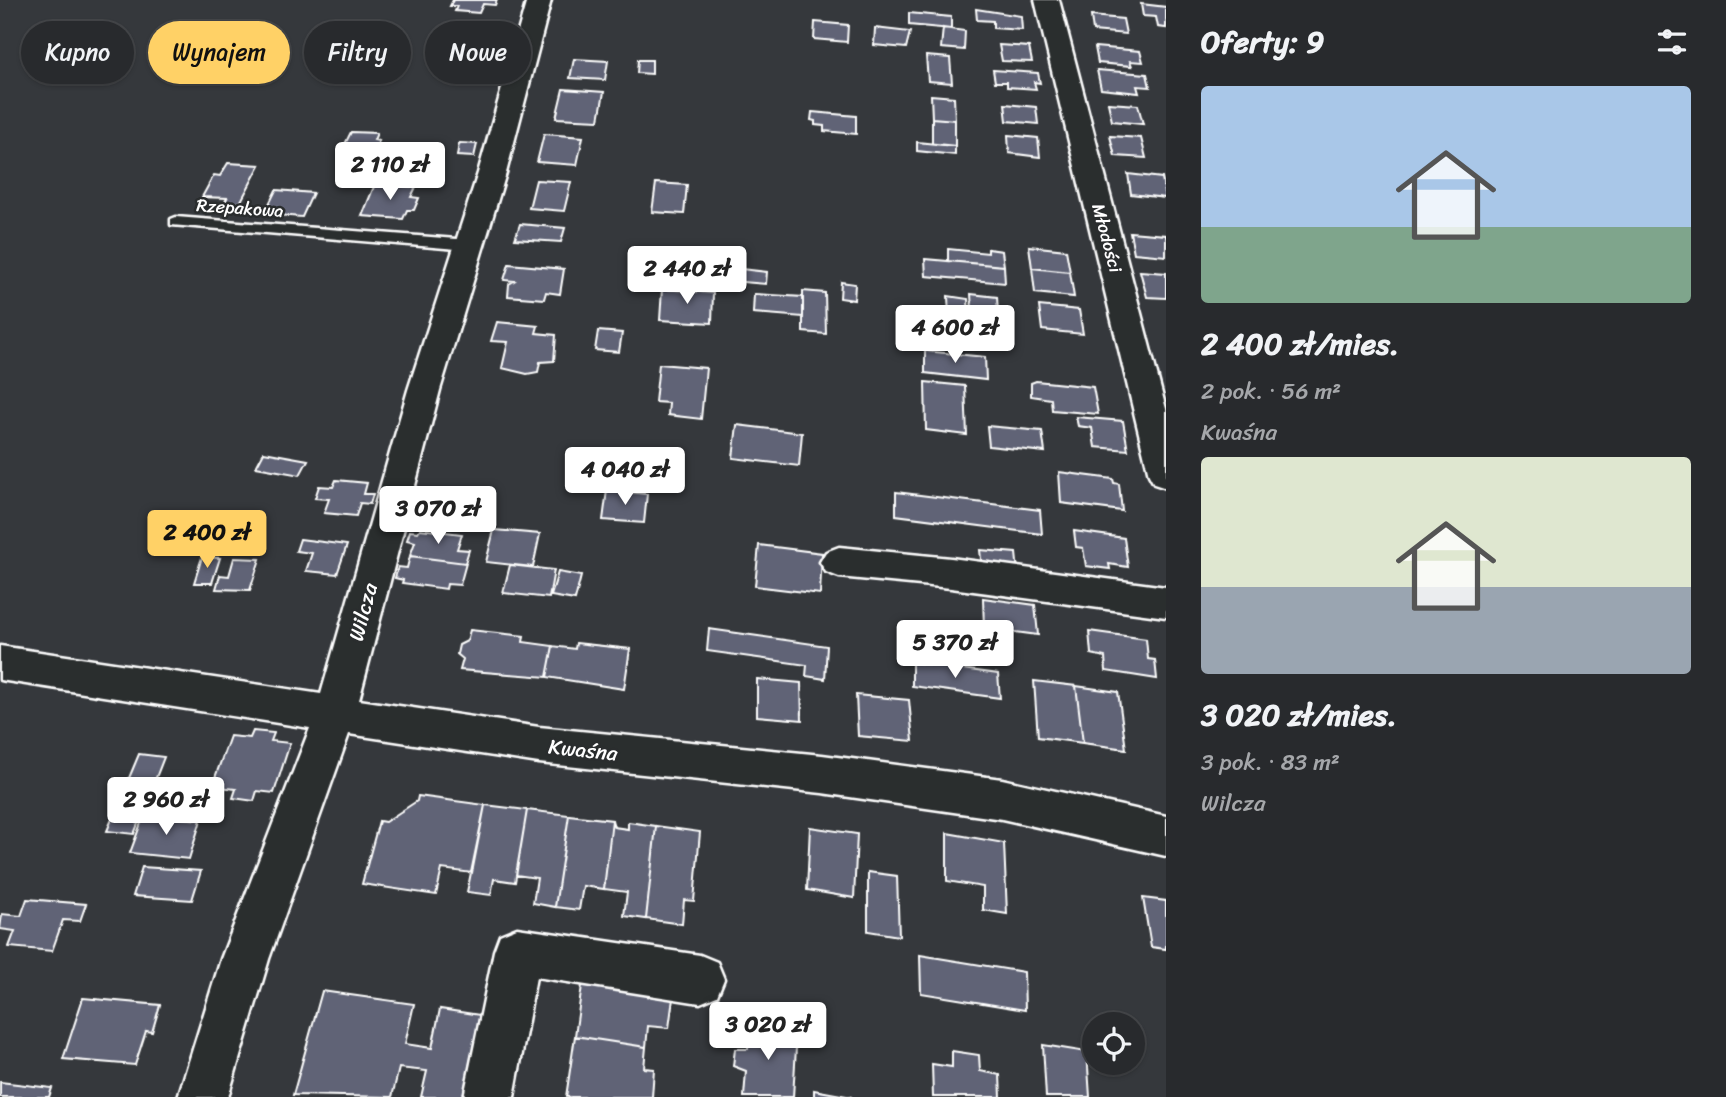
<!DOCTYPE html>
<html lang="pl">
<head>
<meta charset="utf-8">
<style>
	body { margin:0; font-family:Sriracha,sans-serif; background:#343639; color:#f1f3f6; height:100vh; display:flex; flex-direction:column; font-size:26px; white-space:nowrap }
	* { box-sizing:border-box; margin:0 }
	p { font-size:23px; color:#a5a7aa }
	.icon { flex:none; width:38px; height:38px; fill:none; stroke:currentColor; stroke-width:2; stroke-linecap:round; stroke-linejoin:round }
	.map { position:relative; flex:1; overflow:hidden }
	.details { display:flex; flex-direction:column; background:#282a2d; width:560px }
	.details>* { flex:none }
	.banner { position:absolute; left:21px; top:21px; width:665px; height:63px; display:flex; gap:14px }
	.fabs { position:absolute; left:1082px; top:1012px; display:grid; gap:14px }
	.fabs a { display:grid; place-items:center; width:63px; height:63px; border-radius:50%; background:#282a2d; box-shadow:0 2px 5px #0004,0 0 0 2px #444649; font-size:35px }
	.price { position:absolute; translate:-50% -60px; padding:0 16px; border-radius:7px; background:#fff; color:#222; font-size:23px; line-height:46px; filter:drop-shadow(0 2px 4px #0008) }
	.price::after { content:''; position:absolute; left:50%; top:42px; width:21px; height:16px; margin-left:-10px; background:inherit; clip-path:polygon(0 0,100% 0,50% 100%) }
	.price.on { background:#ffd166; color:#111 }
	ul { padding:0; list-style:none }
	li { display:grid; align-content:center; gap:14px; height:371px; padding:0 35px }
	li span { display:grid; place-items:center; height:217px; border-radius:7px; color:#555 }
	li>.icon { margin-inline-start:auto }
	span .icon { width:126px; height:126px; fill:#fffc; stroke-width:1 }
	li b { font-size:30px }
	h2 { display:flex; justify-content:space-between; align-items:center; height:84px; padding:0 35px; font-size:30px }
	.chip { padding:0 24px; border-radius:32px; background:#282a2d; box-shadow:0 2px 5px #0004,0 0 0 2px #444649; font-size:24px; line-height:63px }
	.chip.on { background:#ffd166; color:#111 }
	main { display:flex; flex:1; min-height:0 }
	.map>svg:first-child { display:block }
</style>
</head>
<body>
<main>
<div class="map">
<svg width="1166" height="1097" viewBox="0 0 1166 1097">
	<rect width="100%" height="100%" fill="#35383c"/>
	<filter id="ink" filterUnits="userSpaceOnUse"><feTurbulence type="fractalNoise" baseFrequency=".0143" numOctaves="2"/><feDisplacementMap in="SourceGraphic" scale="14" xChannelSelector="R" yChannelSelector="G"/><feConvolveMatrix kernelMatrix="1 2 1 2 8 2 1 2 1" color-interpolation-filters="sRGB"/></filter>
	<g filter="url(#ink)">
		<path fill="#606476" stroke="#fff" stroke-width="2" d="M453 0H497L495 5 483 4 479 13 455 11 457 6H450Z
			M1141 4 1166 7V28L1158 27 1156 17 1143 16Z
			M976 9 1021 16 1022 30 993 28V21L977 20Z
			M909 13 951 17V29L909 25Z
			M1091 16 1123 19 1126 34 1093 31Z
			M815 22 848 25 847 42 814 39Z
			M875 28 910 32 906 48 874 45Z
			M943 28 965 31 964 50 941 48Z
			M999 45 1029 47 1032 62 1002 61Z
			M1095 47 1140 51 1143 62 1130 61 1132 66 1098 63Z
			M926 56 950 58 952 83 928 81Z
			M574 59 608 61 605 80 570 78Z
			M638 60H652V74L637 73Z
			M993 70 1038 73 1040 83 1034 82 1036 89 1007 87V82H995Z
			M1097 70 1147 74 1150 87 1137 86 1139 93 1101 89Z
			M563 89 604 92 599 120 556 118Z
			M931 95 954 97 955 120 932 118Z
			M1108 103 1138 105 1143 124 1112 121Z
			M1005 104 1036 107 1038 124 1007 121Z
			M812 112 856 116V134L824 131V126L815 125V121L811 120Z
			M932 118 955 120V146L932 144Z
			M351 132 377 133 374 140 379 141 377 145 370 148 344 146Z
			M544 134 583 137 577 165 537 162Z
			M1008 135 1038 138 1040 157 1009 153Z
			M1110 136 1141 138 1146 158 1115 156Z
			M917 142 955 146V155L917 151Z
			M459 143 477 144 474 157 457 156Z
			M344 146 370 148H377L372 158 340 155Z
			M420 162 439 163 436 172 417 171Z
			M228 163 260 165 240 203 225 202 227 198 202 197 214 175 220 176Z
			M1128 174 1162 178 1166 198 1131 194Z
			M536 180 571 182 564 211 529 208Z
			M656 183 687 185 684 214 652 212Z
			M375 184 416 187 411 197 419 198 414 210H407L403 219 362 216Z
			M276 190 313 193 302 217 264 214Z
			M520 224 565 228 561 242 515 239Z
			M1130 232 1166 235V256L1134 253Z
			M1029 246 1066 250 1070 272 1032 268Z
			M948 249 988 253V249L1002 251 1004 266 948 261Z
			M925 259 1004 266 1005 283 926 276Z
			M509 264 564 269 560 294 546 292 544 299 508 296 509 284 514 281 504 280Z
			M732 268 767 272 766 284 731 281Z
			M1032 268 1070 272 1074 297 1035 293Z
			M1140 271 1166 273V298L1147 297Z
			M841 282 855 284 854 300 840 298Z
			M662 289 713 293 712 323 660 320Z
			M803 291 825 293 826 334 803 332Z
			M754 294 803 297V317L753 313Z
			M971 294 997 297 999 329 973 326Z
			M948 296 968 299 969 320 949 317Z
			M1039 306 1079 310 1083 334 1042 330Z
			M497 322 538 326 536 333 556 335 554 361 540 362 538 372 527 374 502 368 508 342 491 341Z
			M598 331 622 333 619 352 595 350Z
			M925 351 985 357 986 380 925 373Z
			M659 364 706 368 701 419 668 415 669 403 655 402Z
			M1036 381 1093 387 1098 414 1052 410 1051 399 1031 396V383Z
			M925 382 965 386 967 435 926 430Z
			M1076 417 1123 421 1128 450 1095 447 1092 428 1078 426Z
			M737 425 802 433 799 466 733 458Z
			M987 426 1042 431 1045 452 989 446Z
			M264 452 308 460 300 475 256 467Z
			M1059 472 1113 479 1114 483 1119 484 1122 511 1061 503Z
			M336 480 367 483 364 494H373L370 504 360 503 356 516 324 513 329 499 315 498 319 486 333 487Z
			M607 490 647 494 644 523 603 520Z
			M896 492 1040 510 1042 534 896 515Z
			M420 529 462 534 457 549 469 550 465 563 410 556 415 542 407 540 410 531 418 532Z
			M494 530 540 534 533 567 486 562Z
			M1074 531 1124 538 1128 567 1109 564 1110 569 1086 566 1083 548 1076 547Z
			M300 539 347 545 337 574 306 571 312 553 296 551Z
			M759 545 822 553 820 594 755 586Z
			M980 550 1016 553 1018 572 982 568Z
			M410 556 466 563 460 585 447 584 446 589 402 583 403 580 395 578 398 567 407 568Z
			M202 557 220 558 212 583H194Z
			M234 558 260 559 250 590 216 589 220 575 229 576Z
			M510 565 554 570 549 598 503 593Z
			M558 572 581 576 575 600 551 596Z
			M983 598 1035 605 1038 635 984 628Z
			M709 629 827 646 825 679 806 676 807 665 707 651Z
			M470 630 524 636 523 642 553 646 547 677 460 670 463 659 457 654 459 645 467 641Z
			M1089 631 1146 639 1148 659 1155 660 1157 679 1106 671 1105 657 1091 654Z
			M576 643 630 649 624 689 547 677 553 646 575 649Z
			M912 662 998 674 1000 698 912 686Z
			M757 679 801 683 802 720 757 716Z
			M1034 681 1076 686 1083 743 1038 737Z
			M1076 686 1118 692 1126 749 1083 743Z
			M856 695 909 700 913 741 858 736Z
			M253 731 274 733 271 741 290 743 274 793 257 791 254 801 233 798 236 789 212 786 230 736 250 738Z
			M139 754 164 757 134 834 107 831Z
			M418 796 485 805 472 873 442 869 436 895 362 884 379 821 385 822 417 801Z
			M485 805 527 810 515 882 494 879 491 895 467 892Z
			M527 810 569 815 555 907 533 903 537 878 516 875Z
			M144 815 201 820 189 859 130 853Z
			M569 815 612 820 604 889 583 886 579 910 555 907Z
			M612 820 614 827 628 829V822L656 826 646 919 624 916 627 892 604 889Z
			M656 826 700 832 694 901 684 900 682 924 646 919Z
			M810 827 857 834 854 898 807 890Z
			M947 833 1004 843 1007 914 983 910V887L947 881Z
			M142 867 201 871 192 900 133 896Z
			M868 872 897 876 899 936 868 931Z
			M1143 898 1166 901V949L1151 947Z
			M27 899 86 904 80 921 63 920 52 951 9 947 15 931 0 929 2 914 21 916Z
			M920 955 1024 972 1025 1010 921 993Z
			M583 978 674 991 669 1028 648 1026 646 1047 575 1036Z
			M322 991 414 1004 405 1044 432 1048 440 1009 480 1015 463 1097H421L427 1071 399 1068 392 1097 293 1095Z
			M83 998 160 1005 152 1032 146 1031 135 1065 63 1059Z
			M751 1022 797 1031 793 1097H744L746 1071 733 1066 735 1049H748Z
			M575 1036 646 1047 644 1068 654 1069 652 1097H566Z
			M1043 1045 1087 1052 1090 1097H1046Z
			M952 1051 979 1055 980 1071 1000 1075 1001 1097H933L932 1064 952 1067Z
			M0 1082 52 1088 49 1097H0Z
			M814 1090 852 1097H814Z"/>
		<g fill="none" stroke-linecap="round" stroke-linejoin="round">
			<g stroke="#fff" stroke-width="5">
				<path id="service" d="M176 217 469 240 477 245 469 250 171 225V219Z"/>
			</g>
			<g stroke="#fff" stroke-width="5">
				<path id="minor" d="M527 0H551L506 173 440 390 359 700 539 727 822 755 1002 779 1166 816V856L1002 819 822 793 539 763 349 734 269 959 228 1097H178L221 959 310 728 0 680V646L321 694 408 390 478 173Z
					M1035 0H1059L1166 409V488L1154 484 1149 475Z
					M839 547 951 558 1166 587V617L951 588 839 577 826 572 820 562 826 552Z
					M517 928 700 955 717 962 724 979 717 996 700 1003 536 977 514 1097H464L494 951 500 935Z"/>
			</g>
			<use href="#service" fill="#2a2d2e" fill-rule="evenodd"/>
			<use href="#minor" fill="#2a2d2e" fill-rule="evenodd"/>
		</g>
	</g>
	<g text-anchor="middle" stroke-width="5" stroke-linejoin="round" paint-order="stroke">
		<g font-size="18" fill="#fff" stroke="#2a2d2e">
			<text transform="translate(240 208) rotate(4)" y="6">Rzepakowa</text>
			<text transform="translate(1107 238) rotate(75)" y="6">Młodości</text>
		</g>
		<g font-size="21" fill="#fff" stroke="#2a2d2e">
			<text transform="translate(363 612) rotate(-75)" y="7">Wilcza</text>
			<text transform="translate(583 750) rotate(6)" y="7">Kwaśna</text>
		</g>
	</g>
</svg>
<div class="fabs">
<a><svg class="icon" aria-label="locate" viewBox="0 0 24 24"><circle cx="12" cy="12" r="6"/><path d="M12 2v4M12 18v4M2 12h4M18 12h4"/></svg></a>
</div>
<b class="price" style="left:390px;top:202px">2 110 zł</b>
<b class="price" style="left:687px;top:306px">2 440 zł</b>
<b class="price" style="left:955px;top:365px">4 600 zł</b>
<b class="price" style="left:625px;top:507px">4 040 zł</b>
<b class="price" style="left:438px;top:546px">3 070 zł</b>
<b class="price on" style="left:207px;top:570px">2 400 zł</b>
<b class="price" style="left:955px;top:680px">5 370 zł</b>
<b class="price" style="left:166px;top:837px">2 960 zł</b>
<b class="price" style="left:768px;top:1062px">3 020 zł</b>
<div class="banner">
<a class="chip">Kupno</a>
<a class="chip on">Wynajem</a>
<a class="chip">Filtry</a>
<a class="chip">Nowe</a>
</div>
</div>
<section class="details">
<h2>Oferty: 9<svg class="icon" aria-label="filters" viewBox="0 0 24 24"><path d="M4 7h16M4 17h16"/><circle cx="9" cy="7" r="2"/><circle cx="15" cy="17" r="2"/></svg></h2>
<ul>
<li><span style="background:linear-gradient(#a9c7e8 65%,#7fa58c 0)"><svg class="icon" aria-label="home" viewBox="0 0 24 24"><path d="M3 11l9-7 9 7M6 9v11h12V9"/></svg></span><div><b>2 400 zł/mies.</b><p>2 pok. · 56 m²</p><p>Kwaśna</p></div></li>
<li><span style="background:linear-gradient(#dfe7d0 60%,#9aa5b1 0)"><svg class="icon" aria-label="home" viewBox="0 0 24 24"><path d="M3 11l9-7 9 7M6 9v11h12V9"/></svg></span><div><b>3 020 zł/mies.</b><p>3 pok. · 83 m²</p><p>Wilcza</p></div></li>
</ul>
</section>
</main>
</body>
</html>
